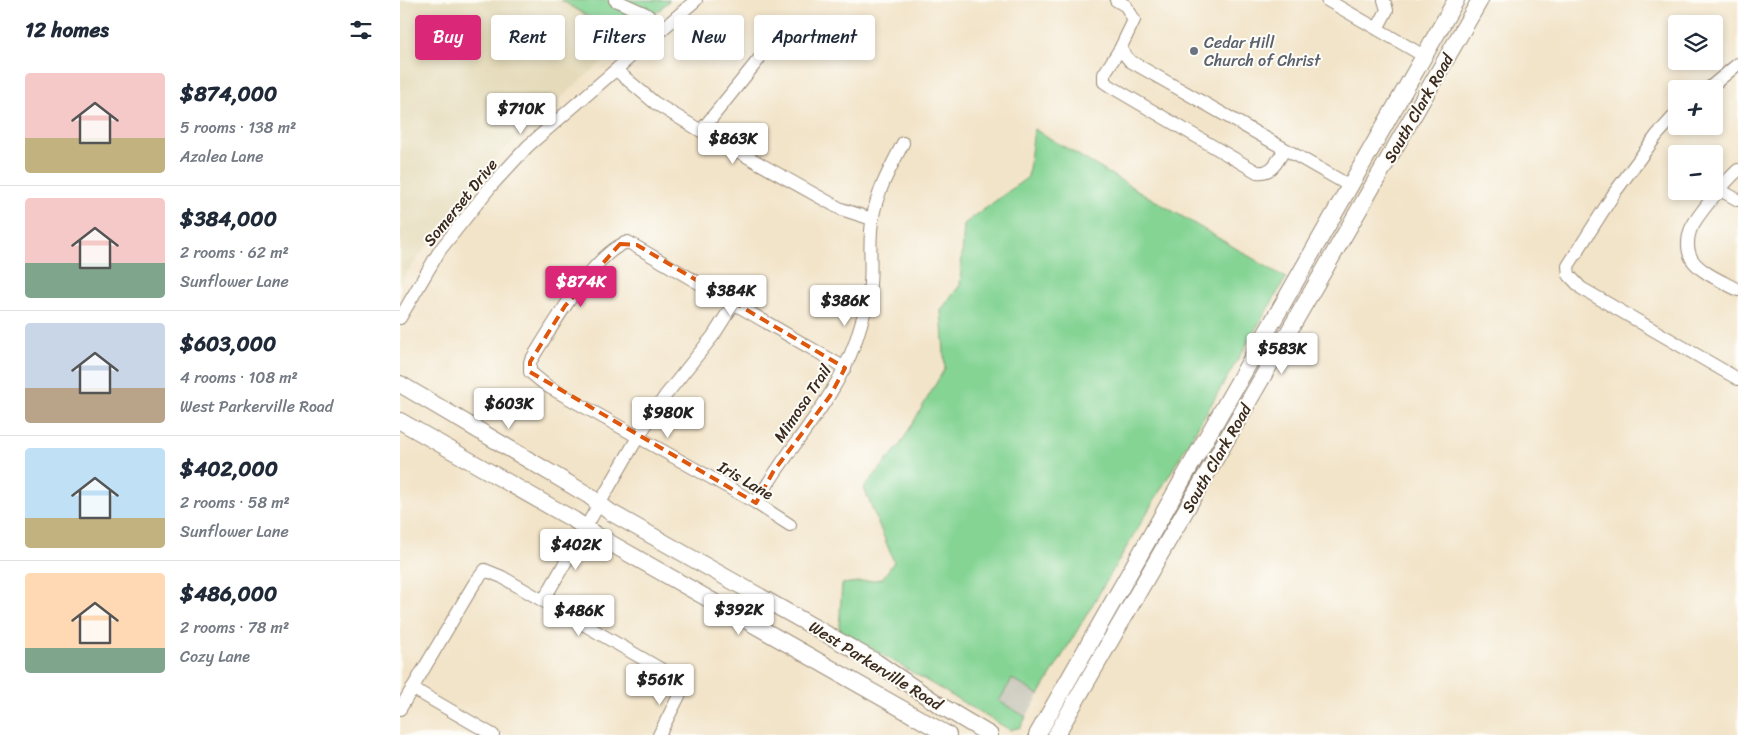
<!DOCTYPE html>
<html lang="en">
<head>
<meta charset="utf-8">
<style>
	body { margin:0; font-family:Sriracha,sans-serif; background:#f6f6f7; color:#1f2937; height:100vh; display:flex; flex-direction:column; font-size:19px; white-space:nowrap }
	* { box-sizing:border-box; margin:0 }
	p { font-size:16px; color:#747a83 }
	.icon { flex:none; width:28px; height:28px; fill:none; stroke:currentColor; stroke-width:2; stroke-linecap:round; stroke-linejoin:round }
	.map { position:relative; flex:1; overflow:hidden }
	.drawer { display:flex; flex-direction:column; background:#fff; width:400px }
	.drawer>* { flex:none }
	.hud { position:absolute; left:15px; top:15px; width:475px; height:45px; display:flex; gap:10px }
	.fabs { position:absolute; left:1268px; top:15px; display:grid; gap:10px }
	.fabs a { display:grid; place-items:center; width:55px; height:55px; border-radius:5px; background:#fff; box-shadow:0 2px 8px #0003; font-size:25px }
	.price { position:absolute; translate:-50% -42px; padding:0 11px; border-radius:5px; background:#fff; color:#222; font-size:16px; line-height:32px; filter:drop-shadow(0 1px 2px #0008) }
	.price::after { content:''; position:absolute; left:50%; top:30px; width:15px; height:11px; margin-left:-8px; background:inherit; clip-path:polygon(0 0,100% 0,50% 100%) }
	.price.active { background:#db2777; color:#fff }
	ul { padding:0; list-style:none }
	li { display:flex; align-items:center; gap:15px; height:125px; padding:0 25px }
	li+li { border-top:1px solid #e0e1e3 }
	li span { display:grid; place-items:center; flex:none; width:140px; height:100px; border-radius:5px; color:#555 }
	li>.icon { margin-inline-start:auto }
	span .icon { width:60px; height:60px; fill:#fffc; stroke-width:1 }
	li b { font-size:21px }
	h2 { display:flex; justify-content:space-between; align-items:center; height:60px; padding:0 25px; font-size:21px }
	.tag { padding:0 18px; border-radius:5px; background:#fff; box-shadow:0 2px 8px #0003; font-size:18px; line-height:45px }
	.tag.active { background:#db2777; color:#fff }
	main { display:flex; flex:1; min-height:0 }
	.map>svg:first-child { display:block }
</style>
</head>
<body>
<main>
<section class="drawer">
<h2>12 homes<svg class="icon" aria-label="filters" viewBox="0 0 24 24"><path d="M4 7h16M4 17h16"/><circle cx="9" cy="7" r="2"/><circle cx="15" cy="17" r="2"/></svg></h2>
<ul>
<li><span style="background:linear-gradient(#f6c9c9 65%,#c2b280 0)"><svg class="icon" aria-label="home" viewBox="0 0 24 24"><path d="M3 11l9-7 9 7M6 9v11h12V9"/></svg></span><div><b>$874,000</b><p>5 rooms · 138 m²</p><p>Azalea Lane</p></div></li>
<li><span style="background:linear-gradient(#f6c9c9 65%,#7fa58c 0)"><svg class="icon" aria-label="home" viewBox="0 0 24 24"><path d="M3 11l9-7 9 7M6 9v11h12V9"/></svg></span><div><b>$384,000</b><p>2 rooms · 62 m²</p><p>Sunflower Lane</p></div></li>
<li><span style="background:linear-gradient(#c9d6e8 65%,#b9a48a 0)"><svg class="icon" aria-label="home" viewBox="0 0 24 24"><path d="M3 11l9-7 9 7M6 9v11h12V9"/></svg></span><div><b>$603,000</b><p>4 rooms · 108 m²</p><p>West Parkerville Road</p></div></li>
<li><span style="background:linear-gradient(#bfe0f5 70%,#c2b280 0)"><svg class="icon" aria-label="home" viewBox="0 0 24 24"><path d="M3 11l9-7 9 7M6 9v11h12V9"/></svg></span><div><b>$402,000</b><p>2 rooms · 58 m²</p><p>Sunflower Lane</p></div></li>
<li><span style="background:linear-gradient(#ffd9b3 75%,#7fa58c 0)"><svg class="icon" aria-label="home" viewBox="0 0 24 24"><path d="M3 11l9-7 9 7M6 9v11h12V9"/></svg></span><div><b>$486,000</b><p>2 rooms · 78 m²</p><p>Cozy Lane</p></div></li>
</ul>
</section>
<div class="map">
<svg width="1338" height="735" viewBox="0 0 1338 735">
	<rect width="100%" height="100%" fill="#fdfcf7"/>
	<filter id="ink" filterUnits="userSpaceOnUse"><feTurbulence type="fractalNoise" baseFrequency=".02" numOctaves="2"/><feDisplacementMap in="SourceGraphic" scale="10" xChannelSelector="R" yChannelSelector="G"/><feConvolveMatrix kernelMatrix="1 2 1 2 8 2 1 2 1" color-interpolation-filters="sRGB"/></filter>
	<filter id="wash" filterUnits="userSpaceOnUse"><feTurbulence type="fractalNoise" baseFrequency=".0096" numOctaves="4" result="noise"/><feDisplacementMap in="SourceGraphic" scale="20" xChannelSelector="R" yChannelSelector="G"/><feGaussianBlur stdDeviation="1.12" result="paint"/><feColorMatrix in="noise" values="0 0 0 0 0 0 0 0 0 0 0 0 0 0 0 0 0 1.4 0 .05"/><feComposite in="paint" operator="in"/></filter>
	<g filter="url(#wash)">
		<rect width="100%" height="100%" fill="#f2e4c9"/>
		<path fill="#e5dbba" d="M0 0H161L227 40 133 122 83 171 0 282Z"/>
		<path fill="#c7c5b8" d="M612 678 639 695 626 717 599 701Z"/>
		<path fill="#85d494" stroke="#607f59" d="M161 0H270L227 40Z
			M634 129 886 278 639 695 612 679 599 701 626 717 621 727 610 730 439 629 442 584 482 579 494 562 464 488 500 445 545 368 541 310 560 285 564 224 628 177Z"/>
	</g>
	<g filter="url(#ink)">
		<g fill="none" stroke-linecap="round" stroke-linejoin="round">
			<g stroke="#968774" stroke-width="14">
				<path id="minor" d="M215 0 246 14 262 28
					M716 0 726 6 734 20 720 49 730 61 950 186
					M927 0 1024 56
					M977 29 987 10 984 0
					M720 49 704 74V82L710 86 857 172C873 174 877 161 885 149
					M216 70 255 103 301 131 441 209 472 219
					M1308 89 1338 64
					M1276 114 1257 135 1215 192 1168 266 1169 275 1181 288 1338 379
					M301 131 359 59
					M1338 170C1326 181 1295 217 1290 231 1287 241 1287 252 1293 261 1303 274 1324 282 1338 290
					M1320 190 1338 200
					M0 318 40 250 91 186 128 146 296 0
					M356 503C387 448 433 404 455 343 461 325 468 303 470 284 472 262 468 238 473 216 478 189 491 167 503 143
					M390 525 356 503 147 386 130 372V362C149 332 194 251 228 242L445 368
					M143 601 238 437 265 396 313 336 334 303
					M12 688 93 735
					M0 709 74 584 85 570 102 577 271 675 283 688 259 735"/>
			</g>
			<g stroke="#968774" stroke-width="18">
				<path id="major" d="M0 384 188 495 210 512 476 662 538 704 590 735
					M0 421 174 520 196 535 548 735
					M637 735 1056 0
					M656 735 1080 0"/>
			</g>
			<use href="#minor" stroke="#fff" stroke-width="12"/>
			<use href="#major" stroke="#fff" stroke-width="16"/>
		</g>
	</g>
	<path fill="none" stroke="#df570d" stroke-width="4" stroke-dasharray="10 6" stroke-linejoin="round" d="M220 244 237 245 445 368 430 396 373 472 356 503 130 372V362L165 306Z"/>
	<circle fill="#6b7280" stroke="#fdfcf7" stroke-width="2" cx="794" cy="51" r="5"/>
	<g text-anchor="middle" stroke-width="4" stroke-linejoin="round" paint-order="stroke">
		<g font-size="16" fill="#5b616d" stroke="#fdfcf7" text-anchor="start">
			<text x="804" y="48">Cedar Hill<tspan x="804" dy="18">Church of Christ</tspan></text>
		</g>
		<g font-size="16" fill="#3b2a1e" stroke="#fdfcf7">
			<text transform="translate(1018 108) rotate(-60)" y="6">South Clark Road</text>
			<text transform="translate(60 202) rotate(-51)" y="6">Somerset Drive</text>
			<text transform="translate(402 403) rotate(-56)" y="6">Mimosa Trail</text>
			<text transform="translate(816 458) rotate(-60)" y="6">South Clark Road</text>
			<text transform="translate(346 480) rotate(30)" y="6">Iris Lane</text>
			<text transform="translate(476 665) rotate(32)" y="6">West Parkerville Road</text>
		</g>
	</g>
</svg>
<div class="fabs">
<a><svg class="icon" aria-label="layers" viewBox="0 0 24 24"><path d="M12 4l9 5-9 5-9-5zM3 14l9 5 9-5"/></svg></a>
<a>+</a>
<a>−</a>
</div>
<b class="price" style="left:121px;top:135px">$710K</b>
<b class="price" style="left:333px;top:165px">$863K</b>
<b class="price active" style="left:181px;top:308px">$874K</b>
<b class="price" style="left:331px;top:317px">$384K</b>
<b class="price" style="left:445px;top:327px">$386K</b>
<b class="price" style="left:882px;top:375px">$583K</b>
<b class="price" style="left:109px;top:430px">$603K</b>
<b class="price" style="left:268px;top:439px">$980K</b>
<b class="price" style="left:176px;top:571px">$402K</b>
<b class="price" style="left:339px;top:636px">$392K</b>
<b class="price" style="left:179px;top:637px">$486K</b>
<b class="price" style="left:260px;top:706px">$561K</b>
<div class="hud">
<a class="tag active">Buy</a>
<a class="tag">Rent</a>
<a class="tag">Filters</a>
<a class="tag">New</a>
<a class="tag">Apartment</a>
</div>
</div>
</main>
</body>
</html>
